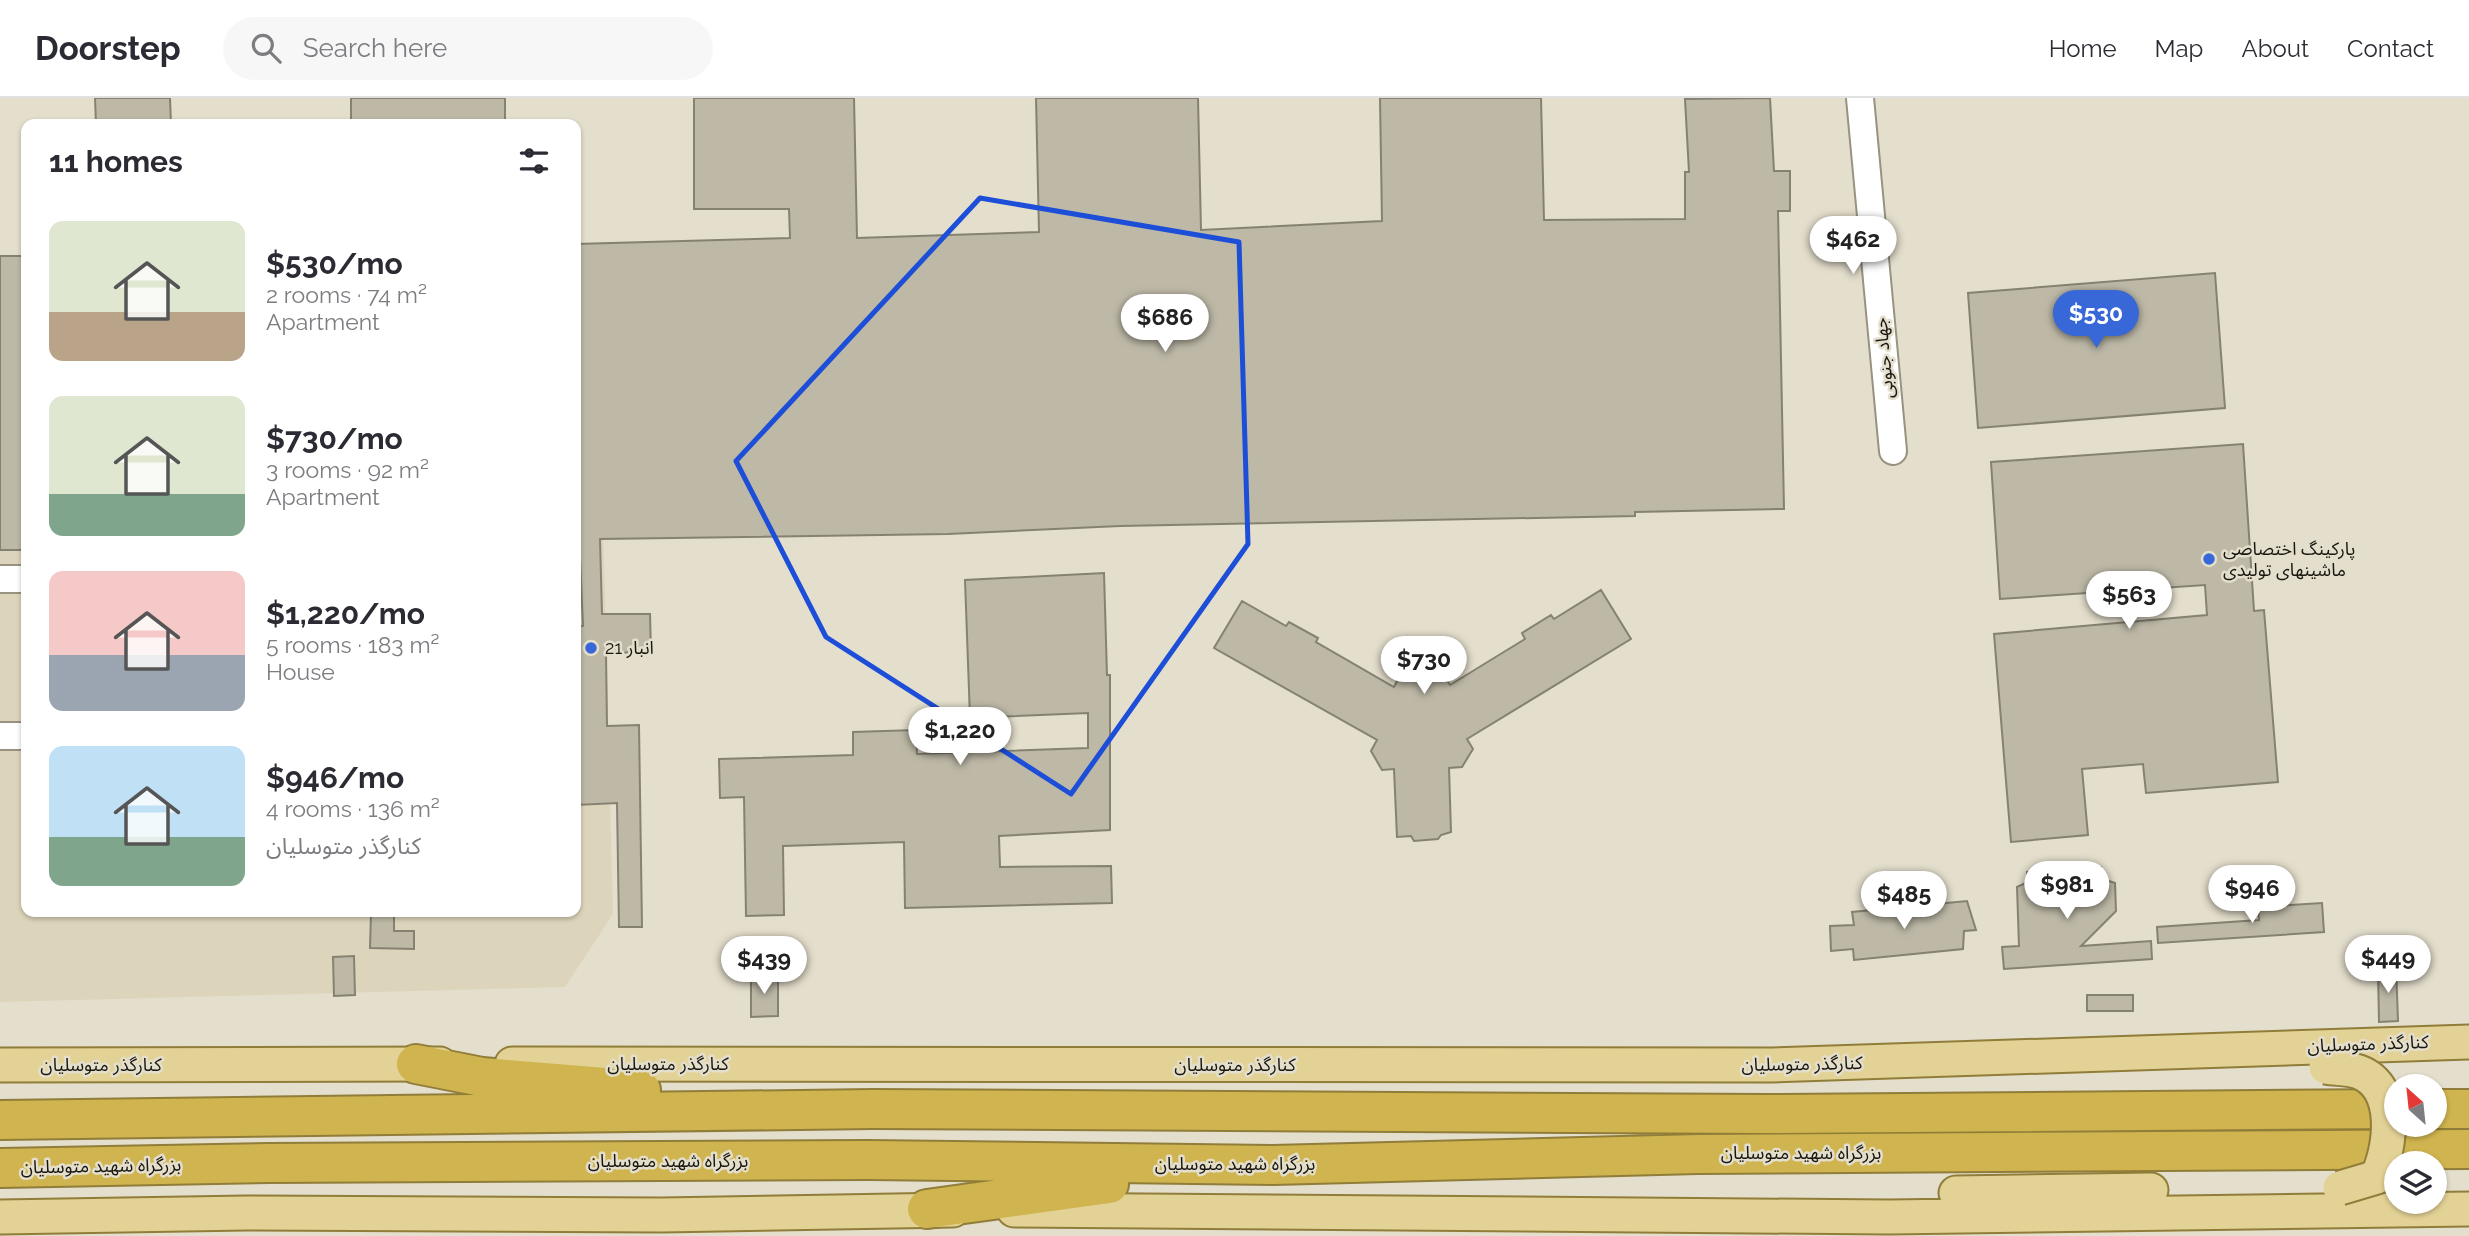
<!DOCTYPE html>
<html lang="en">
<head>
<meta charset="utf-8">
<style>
	body { margin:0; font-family:Raleway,"Noto Sans Arabic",sans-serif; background:#f7f7f7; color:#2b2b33; height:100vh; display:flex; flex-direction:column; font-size:26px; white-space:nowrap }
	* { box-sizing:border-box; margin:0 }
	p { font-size:23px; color:#7c7c81 }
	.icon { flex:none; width:38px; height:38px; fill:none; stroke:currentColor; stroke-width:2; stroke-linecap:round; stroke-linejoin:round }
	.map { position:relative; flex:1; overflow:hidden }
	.details { position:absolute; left:21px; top:21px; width:560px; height:798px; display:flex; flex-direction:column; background:#fff; border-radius:14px; box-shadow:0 2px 5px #0004 }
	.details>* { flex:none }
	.needle { width:46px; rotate:333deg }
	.fabs { position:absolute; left:2384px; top:976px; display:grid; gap:14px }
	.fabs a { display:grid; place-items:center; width:63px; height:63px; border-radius:50%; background:#fff; box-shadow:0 2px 5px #0004; font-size:35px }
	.price { position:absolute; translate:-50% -60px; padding:0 16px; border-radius:24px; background:#fff; color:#222; font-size:23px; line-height:46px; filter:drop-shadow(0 2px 4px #0008) }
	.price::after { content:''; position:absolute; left:50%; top:42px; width:21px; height:16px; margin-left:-10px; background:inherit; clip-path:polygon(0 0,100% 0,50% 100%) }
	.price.on { background:#3868d8; color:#fff }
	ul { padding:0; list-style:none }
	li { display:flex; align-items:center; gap:21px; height:175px; padding:0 28px }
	li span { display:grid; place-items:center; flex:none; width:196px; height:140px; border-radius:14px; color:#555 }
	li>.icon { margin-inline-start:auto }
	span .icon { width:84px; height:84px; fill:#fffc; stroke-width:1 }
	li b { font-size:30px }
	h2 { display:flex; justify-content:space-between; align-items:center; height:84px; padding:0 28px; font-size:30px }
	header { display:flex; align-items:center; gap:42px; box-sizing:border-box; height:98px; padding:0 35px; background:#fff; border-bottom:2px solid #e1e1e2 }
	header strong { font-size:33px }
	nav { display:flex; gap:38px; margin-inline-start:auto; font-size:24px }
	.search { width:490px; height:63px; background:#f7f7f7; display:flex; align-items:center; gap:18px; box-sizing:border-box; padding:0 24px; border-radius:38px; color:#7c7c81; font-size:26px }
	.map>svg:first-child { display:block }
</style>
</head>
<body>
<header>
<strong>Doorstep</strong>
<div class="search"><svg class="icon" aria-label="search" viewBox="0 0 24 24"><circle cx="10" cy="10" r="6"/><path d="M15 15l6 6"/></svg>Search here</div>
<nav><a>Home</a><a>Map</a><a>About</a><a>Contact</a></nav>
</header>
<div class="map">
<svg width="2469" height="1138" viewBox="0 0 2469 1138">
	<rect width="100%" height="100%" fill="#e4decc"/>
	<path fill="#ddd5bb" d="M600 302 613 816 565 889 0 904V315L26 314V814H576V303Z"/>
	<path fill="#beb9a7" stroke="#868271" stroke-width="2" d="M95 0H170L171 26H96Z
		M351 0H505V26H351Z
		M694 0H854L857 140 1039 134 1036 0H1198L1201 132 1382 123 1380 0H1541L1544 122 1685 121V74H1689L1685 1 1770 0 1774 73H1790V113H1778L1784 411 1635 414V418L1120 428 948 436 600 441 602 516H650L651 554 606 555 607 628 639 627 642 829H619L617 705 576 707V529L583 528 579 437H576V146L790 140 789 111H694Z
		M0 158H26V452H0Z
		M2215 175 2225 310 1978 330 1968 195Z
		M2243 346 2254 513 2264 512 2278 684 2146 695 2143 666 2082 671 2088 737 2011 744 1994 536 2207 517 2205 487 2000 501 1991 364Z
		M1104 475 1107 577H1110V732L999 738 1000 769 1111 768 1112 805 905 810 904 744 783 748 784 817 746 818 744 699 720 700 719 661 853 657V634L916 632 917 656 1088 650V615L970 620 965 482Z
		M1601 492 1631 541 1467 641 1473 651 1462 669 1449 670 1451 734 1441 737 1438 741 1414 743 1411 738 1397 739 1394 671 1382 672 1371 653 1377 642 1214 550 1242 503 1286 528 1289 524 1318 540 1316 544 1394 589 1398 581 1445 579 1450 587 1525 541 1522 535 1551 517 1554 521Z
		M2101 769 2100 780 2115 785 2116 813 2081 848 2151 843 2152 861 2004 871 2002 849 2019 848 2017 789 2028 784 2027 774Z
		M1967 803 1976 832 1964 833 1963 851 1854 862 1853 851 1831 853 1830 828 1854 827 1852 814Z
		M2322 805 2324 834 2158 845 2157 829 2259 822 2258 809Z
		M371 815H394V833H414V851L370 850Z
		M354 858 355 897 334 898 333 859Z
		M2396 869 2398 923 2379 924 2378 870Z
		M778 876V918L751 919V877Z
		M2087 897H2133V913H2087Z"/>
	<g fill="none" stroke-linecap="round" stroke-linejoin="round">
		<g stroke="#989381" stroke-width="30">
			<path id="minor" d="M1860 0 1893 353
				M0 481H26
				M0 638H26"/>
		</g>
		<g stroke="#907d39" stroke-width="37">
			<path id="major" d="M512 966 1772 967 2469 944
				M0 967 440 966
				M1956 1095 2151 1092
				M1014 1112 1889 1119 2469 1111
				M0 1119 246 1115 662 1117 953 1112"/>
		</g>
		<g stroke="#907d39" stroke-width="42">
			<path id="highway" d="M416 966 482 979 641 992
				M2434 1011H2469
				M0 1022 873 1011 1767 1016 2396 1011
				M0 1070 269 1065 868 1062 1273 1067 1698 1056 2469 1051
				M927 1111 1109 1086"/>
		</g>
		<use href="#minor" stroke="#fff" stroke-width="26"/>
		<use href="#major" stroke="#e3d295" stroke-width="33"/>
		<use href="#highway" stroke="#d0b44f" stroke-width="38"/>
		<g stroke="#907d39" stroke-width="37" stroke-linecap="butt">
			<path id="major-bridge" d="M2326 969C2336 971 2349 970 2359 974 2399 989 2391 1050 2377 1079L2340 1090"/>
		</g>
		<use href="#major-bridge" stroke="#e3d295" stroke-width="33"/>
	</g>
	<path fill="none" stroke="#1d4ed8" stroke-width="5" stroke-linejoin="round" d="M980 100 1239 144 1248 446 1071 696 826 539 736 363Z"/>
	<g fill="#3868d8" stroke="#e4decc" stroke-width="2.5">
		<circle cx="2209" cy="461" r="7"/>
		<circle cx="591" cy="550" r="7"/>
	</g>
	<g text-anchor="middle" stroke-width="5" stroke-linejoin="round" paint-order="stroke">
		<g font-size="18" fill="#18160f" stroke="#e4decc">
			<text transform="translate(1884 260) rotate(-95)" y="6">جهاد جنوبی</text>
			<text transform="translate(2368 946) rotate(-2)" y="6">کنارگذر متوسلیان</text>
			<text x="668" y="972">کنارگذر متوسلیان</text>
			<text transform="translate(1802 966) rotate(-1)" y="6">کنارگذر متوسلیان</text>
			<text x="101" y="973">کنارگذر متوسلیان</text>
			<text x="1235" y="973">کنارگذر متوسلیان</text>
			<text x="1801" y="1061">بزرگراه شهید متوسلیان</text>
			<text x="668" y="1069">بزرگراه شهید متوسلیان</text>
			<text x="1235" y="1072">بزرگراه شهید متوسلیان</text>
			<text transform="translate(101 1068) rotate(-1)" y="6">بزرگراه شهید متوسلیان</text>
		</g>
		<g font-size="18" fill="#18160f" stroke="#e4decc" text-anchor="start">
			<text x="2223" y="457">پارکینگ اختصاصی<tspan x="2223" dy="21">ماشینهای تولیدی</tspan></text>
			<text x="605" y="556">انبار 21</text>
		</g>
	</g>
</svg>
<div class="fabs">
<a><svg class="needle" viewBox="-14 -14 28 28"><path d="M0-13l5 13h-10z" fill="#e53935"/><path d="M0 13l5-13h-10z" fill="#7c7c81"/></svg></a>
<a><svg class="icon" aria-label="layers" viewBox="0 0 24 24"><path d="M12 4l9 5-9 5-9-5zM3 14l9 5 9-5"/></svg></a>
</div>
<b class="price" style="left:1853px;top:178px">$462</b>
<b class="price on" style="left:2096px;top:252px">$530</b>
<b class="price" style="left:1165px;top:256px">$686</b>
<b class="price" style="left:2129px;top:533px">$563</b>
<b class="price" style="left:1424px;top:598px">$730</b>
<b class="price" style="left:960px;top:669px">$1,220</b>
<b class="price" style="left:2067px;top:823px">$981</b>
<b class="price" style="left:2252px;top:827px">$946</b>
<b class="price" style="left:1904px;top:833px">$485</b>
<b class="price" style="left:2388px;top:897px">$449</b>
<b class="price" style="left:764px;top:898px">$439</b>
<section class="details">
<h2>11 homes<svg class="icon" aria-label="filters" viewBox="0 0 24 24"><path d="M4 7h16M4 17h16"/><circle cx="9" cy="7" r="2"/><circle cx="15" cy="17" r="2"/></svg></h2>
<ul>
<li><span style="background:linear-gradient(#dfe7d0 65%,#b9a48a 0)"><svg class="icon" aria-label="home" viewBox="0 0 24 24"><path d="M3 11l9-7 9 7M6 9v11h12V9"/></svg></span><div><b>$530/mo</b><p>2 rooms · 74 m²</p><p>Apartment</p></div></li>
<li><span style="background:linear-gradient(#dfe7d0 70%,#7fa58c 0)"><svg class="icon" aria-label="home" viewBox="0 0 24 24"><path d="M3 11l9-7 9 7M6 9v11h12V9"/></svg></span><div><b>$730/mo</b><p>3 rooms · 92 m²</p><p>Apartment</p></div></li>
<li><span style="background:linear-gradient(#f6c9c9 60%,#9aa5b1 0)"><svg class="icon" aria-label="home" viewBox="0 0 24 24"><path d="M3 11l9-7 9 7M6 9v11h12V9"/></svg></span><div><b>$1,220/mo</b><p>5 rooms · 183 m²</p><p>House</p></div></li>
<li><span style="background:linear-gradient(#bfe0f5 65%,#7fa58c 0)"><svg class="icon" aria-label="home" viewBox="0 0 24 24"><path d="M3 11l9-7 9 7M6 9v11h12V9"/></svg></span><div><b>$946/mo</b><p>4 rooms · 136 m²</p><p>کنارگذر متوسلیان</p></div></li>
</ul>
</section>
</div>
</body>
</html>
